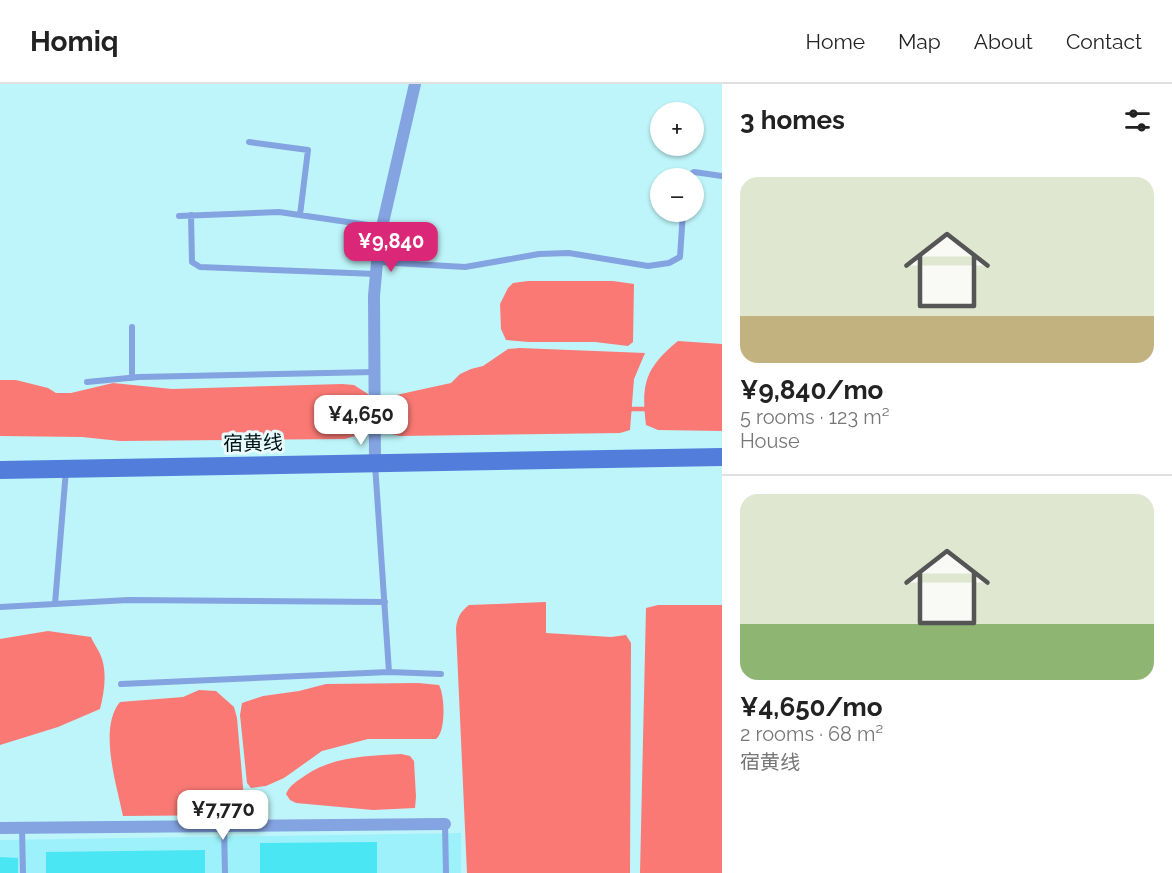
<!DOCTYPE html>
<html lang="en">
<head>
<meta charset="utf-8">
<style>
	body { margin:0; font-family:Raleway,"Noto Sans SC",sans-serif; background:#f6f6f6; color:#222; height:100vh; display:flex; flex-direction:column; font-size:22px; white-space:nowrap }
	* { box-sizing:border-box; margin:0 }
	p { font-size:20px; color:#767676 }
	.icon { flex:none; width:33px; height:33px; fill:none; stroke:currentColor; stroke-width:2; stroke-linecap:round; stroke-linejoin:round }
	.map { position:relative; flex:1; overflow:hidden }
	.drawer { display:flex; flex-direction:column; background:#fff; width:450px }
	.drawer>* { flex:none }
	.controls { position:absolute; left:650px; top:18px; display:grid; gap:12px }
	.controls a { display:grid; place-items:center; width:54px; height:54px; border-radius:50%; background:#fff; box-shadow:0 2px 4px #0004; font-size:30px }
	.price { position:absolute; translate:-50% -51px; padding:0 14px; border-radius:12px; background:#fff; color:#222; font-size:20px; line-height:39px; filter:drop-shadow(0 2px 3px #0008) }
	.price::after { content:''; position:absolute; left:50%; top:36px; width:18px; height:14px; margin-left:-9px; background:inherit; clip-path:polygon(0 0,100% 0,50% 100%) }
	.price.selected { background:#db2777; color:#fff }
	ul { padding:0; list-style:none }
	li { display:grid; align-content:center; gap:12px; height:318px; padding:0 18px }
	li+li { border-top:2px solid #e0e0e0 }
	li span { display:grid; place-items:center; height:186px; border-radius:18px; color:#555 }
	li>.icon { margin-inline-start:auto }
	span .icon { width:108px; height:108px; fill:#fffc; stroke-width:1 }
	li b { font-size:26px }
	h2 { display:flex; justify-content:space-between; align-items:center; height:72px; padding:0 18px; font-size:26px }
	header { display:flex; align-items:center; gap:36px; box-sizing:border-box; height:84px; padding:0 30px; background:#fff; border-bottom:2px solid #e0e0e0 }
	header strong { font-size:28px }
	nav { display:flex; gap:33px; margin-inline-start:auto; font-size:21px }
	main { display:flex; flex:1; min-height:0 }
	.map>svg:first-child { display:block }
</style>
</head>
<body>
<header>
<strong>Homiq</strong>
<nav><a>Home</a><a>Map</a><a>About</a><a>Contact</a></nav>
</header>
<main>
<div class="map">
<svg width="722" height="789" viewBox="0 0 722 789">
	<rect width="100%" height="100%" fill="#bef5fa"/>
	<path fill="#9df1fa" d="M461 749V789H0V756Z"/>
	<path fill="#fa7974" d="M528 197H613L634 200 633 258 628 262 595 258H529L506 256 501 245 500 220 508 204 513 199Z
		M678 257 722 260V347L658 346 646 341C641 300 645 284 678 257Z
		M520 264 645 269 634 295 630 346 620 349 400 352 388 349 387 313 451 299 460 290 471 285 483 282 508 265Z
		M0 296H16L48 304 56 309H71L113 299 172 305 342 300 354 301 368 310 367 345 361 350 345 355 120 357 82 353 0 352Z
		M546 518V549L611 553 626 551 631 559 630 789H467L456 545C457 534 460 528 469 521Z
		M658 521H722V789H640L646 524Z
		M48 547 91 553C94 560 100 568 102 575 107 591 104 610 100 625L58 643 0 661V555Z
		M418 599 439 601C445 612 446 648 436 655H368L322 667 284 694 266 702 251 704 247 699 240 631 242 619 263 612 299 607 326 600Z
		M199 606 216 607 234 623 237 634 245 726 242 731 123 732C117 702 98 644 120 618L183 613Z
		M401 670 410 672 414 677 416 713 415 724 373 726 296 719 290 716 286 710C290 701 297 697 306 691 334 672 368 672 401 670Z"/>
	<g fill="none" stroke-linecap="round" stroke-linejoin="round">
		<path stroke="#fa7974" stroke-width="4.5" d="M627 325H649"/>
	</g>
	<path fill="#4be6f4" d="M377 758V789H260V759Z
		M205 766V789H46V768Z
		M0 773 18 774V789H0Z"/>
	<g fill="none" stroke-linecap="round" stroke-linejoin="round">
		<path stroke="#84a3e1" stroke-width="6" d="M249 58 308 66 300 131
			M686 94 694 88 722 92
			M191 131 192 178 200 183 376 190
			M179 132 279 128 382 143
			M378 178 465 183 539 170 569 169 648 182 669 179 680 173 683 128
			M132 243V294
			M87 298 139 293 375 288
			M375 380 389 588
			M55 520 66 386
			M0 523 128 516 385 518
			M121 600 389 588 441 590
			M445 740 446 789
			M224 742 225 789
			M22 744 23 789"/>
		<path stroke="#84a3e1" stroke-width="12" d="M375 380 374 212 379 156 415 0
			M0 744 445 740"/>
		<path stroke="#527dda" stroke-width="18" d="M0 386 722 373"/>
	</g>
	<g text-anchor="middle" stroke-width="6" stroke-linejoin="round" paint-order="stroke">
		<g font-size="20" fill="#001214" stroke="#e9fafc">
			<text transform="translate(253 359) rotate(-1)" y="7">宿黄线</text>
		</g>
	</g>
</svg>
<div class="controls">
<a>+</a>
<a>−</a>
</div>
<b class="price selected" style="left:391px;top:189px">¥9,840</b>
<b class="price" style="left:361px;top:362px">¥4,650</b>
<b class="price" style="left:223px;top:757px">¥7,770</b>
</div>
<section class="drawer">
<h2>3 homes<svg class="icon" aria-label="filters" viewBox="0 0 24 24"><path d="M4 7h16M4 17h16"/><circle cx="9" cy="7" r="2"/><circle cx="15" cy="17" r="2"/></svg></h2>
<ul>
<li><span style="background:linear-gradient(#dfe7d0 75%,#c2b280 0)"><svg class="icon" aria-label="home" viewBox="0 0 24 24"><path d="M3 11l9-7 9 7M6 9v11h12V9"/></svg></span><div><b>¥9,840/mo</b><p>5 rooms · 123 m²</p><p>House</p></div></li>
<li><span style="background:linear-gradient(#dfe7d0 70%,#8fb573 0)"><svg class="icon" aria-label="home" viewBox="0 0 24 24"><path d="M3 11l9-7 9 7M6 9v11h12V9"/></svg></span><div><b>¥4,650/mo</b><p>2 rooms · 68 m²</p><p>宿黄线</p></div></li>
</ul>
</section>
</main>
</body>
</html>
